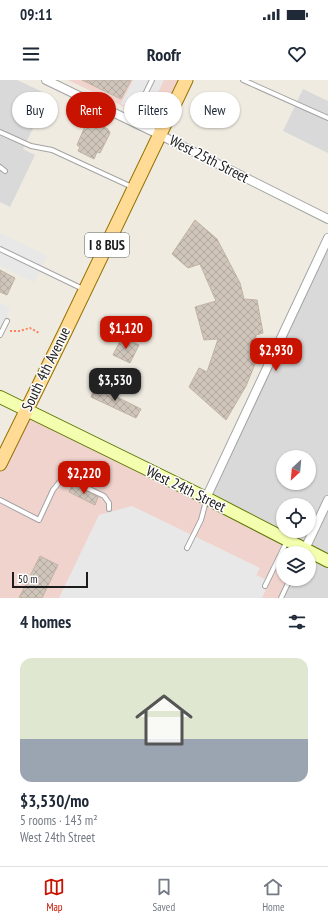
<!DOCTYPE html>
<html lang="en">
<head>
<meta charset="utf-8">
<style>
	body { margin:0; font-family:"PT Sans Narrow",sans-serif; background:#f2f2f3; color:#1f2937; height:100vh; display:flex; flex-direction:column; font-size:15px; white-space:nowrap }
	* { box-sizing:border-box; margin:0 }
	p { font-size:13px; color:#747a83 }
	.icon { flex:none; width:22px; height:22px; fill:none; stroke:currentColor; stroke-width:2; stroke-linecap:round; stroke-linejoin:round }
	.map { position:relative; height:518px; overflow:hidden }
	.side { display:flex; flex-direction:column; background:#fff; flex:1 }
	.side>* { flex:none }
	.guide { position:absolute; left:12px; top:12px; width:304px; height:36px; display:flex; gap:8px }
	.needle { width:26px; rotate:206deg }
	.fabs { position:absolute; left:276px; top:370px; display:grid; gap:8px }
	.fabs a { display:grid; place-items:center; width:40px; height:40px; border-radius:50%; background:#fff; box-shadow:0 1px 3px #0004; font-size:20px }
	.scale { position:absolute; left:12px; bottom:10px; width:76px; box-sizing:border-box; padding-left:4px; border:2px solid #1c1c1c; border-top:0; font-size:11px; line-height:14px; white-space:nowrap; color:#1c1c1c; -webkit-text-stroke:3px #fff; paint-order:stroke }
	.price { position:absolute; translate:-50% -34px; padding:0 9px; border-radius:8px; background:#c81300; color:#fff; font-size:13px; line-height:26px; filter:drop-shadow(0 1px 2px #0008) }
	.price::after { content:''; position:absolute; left:50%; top:24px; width:12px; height:9px; margin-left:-6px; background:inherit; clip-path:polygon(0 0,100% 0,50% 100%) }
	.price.current { background:#222; color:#fff }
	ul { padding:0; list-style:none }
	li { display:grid; align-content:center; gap:8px; height:212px; padding:0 20px }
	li+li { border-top:1px solid #e0e1e3 }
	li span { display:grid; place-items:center; height:124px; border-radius:12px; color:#555 }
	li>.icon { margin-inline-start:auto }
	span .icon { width:72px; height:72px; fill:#fffc; stroke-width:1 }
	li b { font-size:17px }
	h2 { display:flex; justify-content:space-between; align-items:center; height:48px; padding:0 20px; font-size:17px }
	.tag { padding:0 14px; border-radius:18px; background:#fff; box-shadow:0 1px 3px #0004; font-size:14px; line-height:36px }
	.tag.current { background:#c81300; color:#fff }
	.status { display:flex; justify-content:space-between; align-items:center; height:28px; padding:0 20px; background:#fff; direction:ltr }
	.status svg { height:11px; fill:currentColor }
	header { display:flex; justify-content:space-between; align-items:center; height:52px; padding:0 20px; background:#fff; font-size:18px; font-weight:700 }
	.dock { display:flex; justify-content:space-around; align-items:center; height:56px; border-top:1px solid #e0e1e3; background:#fff; font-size:11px; color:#747a83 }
	.dock a { display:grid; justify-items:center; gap:2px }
	.dock .current { color:#c81300 }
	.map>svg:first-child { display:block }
</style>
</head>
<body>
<div class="status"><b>09:11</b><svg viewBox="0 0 49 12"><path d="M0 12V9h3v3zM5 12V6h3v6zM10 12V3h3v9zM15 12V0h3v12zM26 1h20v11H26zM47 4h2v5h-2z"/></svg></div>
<header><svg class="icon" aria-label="menu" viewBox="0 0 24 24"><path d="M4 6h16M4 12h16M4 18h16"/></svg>Roofr<svg class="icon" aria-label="heart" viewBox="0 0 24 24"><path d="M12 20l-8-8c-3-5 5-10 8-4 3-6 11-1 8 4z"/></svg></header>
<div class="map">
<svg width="328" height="518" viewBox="0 0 328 518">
	<defs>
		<pattern id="building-cross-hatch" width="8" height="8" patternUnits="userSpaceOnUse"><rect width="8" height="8" fill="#cfc5ba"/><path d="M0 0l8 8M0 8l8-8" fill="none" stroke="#b1a99f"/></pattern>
	</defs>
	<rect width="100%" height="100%" fill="#efebe1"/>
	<path fill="#dad9d9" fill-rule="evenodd" d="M0 0H17L49 15 23 69 35 75 10 127 0 122Z
		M303 9 328 21V73L283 51Z
		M328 158V518H281L290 499H309V473L206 418ZM283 377H309V403H283ZM283 425H309V451H283Z"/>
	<path fill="#f1d3ce" d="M68 0H185L164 46Z
		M26 330 303 473H283V499H290L281 518H0V384Z"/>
	<path fill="#e8e8e8" d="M133 0H164L149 31 142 34 121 24Z
		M0 153 47 176 34 202 0 186Z
		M0 223 10 228 2 246 0 245Z
		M132 426 260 488 256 495 270 501 262 518H59L99 435Z"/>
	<path fill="url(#building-cross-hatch)" stroke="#c1b3a2" d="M82 0H131L121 19Z
		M92 41 108 49 110 53 100 73 97 72 94 79 78 71 80 67 77 65 86 44 90 46Z
		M195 140 217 159 240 203 244 219 257 220 263 253 256 255 255 284 246 306 226 340 189 307 199 288 207 292 218 259 204 260 195 227 216 221 200 184 188 188 172 174Z
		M0 190 15 198 7 215 0 212Z
		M122 257 139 265 130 283 113 275Z
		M95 306 141 329 136 338 91 317Z
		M72 405 98 417 95 425 69 412Z
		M40 476 58 485 42 518H19Z"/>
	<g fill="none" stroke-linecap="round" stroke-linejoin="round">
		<g stroke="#a3a3a3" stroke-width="6">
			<path id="service" d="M243 0 328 38
				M132 41 152 0
				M0 52 31 66 52 70 132 107
				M0 87 5 91
				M0 169 83 209
				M0 255 7 241
				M0 420 39 440 53 410 61 400 68 399 104 416 109 423V429
				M187 468 201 440 206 421
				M265 506 287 461
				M281 518 290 499"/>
		</g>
		<g stroke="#a3a3a3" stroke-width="10">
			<path id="minor" d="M46 0 160 55 328 139
				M206 418 328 158
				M305 469 328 420"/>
		</g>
		<g stroke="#5e7600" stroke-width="14">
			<path id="secondary" d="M0 317 206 418 328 481"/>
		</g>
		<g stroke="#947100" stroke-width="15">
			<path id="primary" d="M0 384 66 250 186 0"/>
		</g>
		<path stroke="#ff8061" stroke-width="2" stroke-dasharray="2 2" stroke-linecap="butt" d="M10 251H19L30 248 39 253"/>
		<use href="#service" stroke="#fff" stroke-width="4"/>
		<use href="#minor" stroke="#fff" stroke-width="8"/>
		<use href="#secondary" stroke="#f3feaf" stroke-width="12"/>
		<use href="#primary" stroke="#ffdb95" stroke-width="13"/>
	</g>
	<g text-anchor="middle" stroke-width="3" stroke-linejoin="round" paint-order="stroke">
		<rect fill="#fff" stroke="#606060" stroke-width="1" x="85" y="153" width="44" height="24" rx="3"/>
		<g font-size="14" font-weight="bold" fill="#1c1c1c">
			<text x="107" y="170">I 8 BUS</text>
		</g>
		<g font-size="15" fill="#1c1c1c" stroke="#fff">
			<text transform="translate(209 79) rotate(27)" y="5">West 25th Street</text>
			<text transform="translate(46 289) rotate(-64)" y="5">South 4th Avenue</text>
			<text transform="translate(186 409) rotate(26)" y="5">West 24th Street</text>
		</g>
	</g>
</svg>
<div class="fabs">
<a><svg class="needle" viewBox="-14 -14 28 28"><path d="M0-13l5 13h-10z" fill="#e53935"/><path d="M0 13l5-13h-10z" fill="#747a83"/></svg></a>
<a><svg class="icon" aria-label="locate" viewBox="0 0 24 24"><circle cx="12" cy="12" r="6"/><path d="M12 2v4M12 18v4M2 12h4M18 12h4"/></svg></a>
<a><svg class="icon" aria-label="layers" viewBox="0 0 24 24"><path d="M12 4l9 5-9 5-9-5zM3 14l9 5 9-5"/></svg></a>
</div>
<div class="scale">50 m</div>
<b class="price" style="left:126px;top:270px">$1,120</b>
<b class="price" style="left:276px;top:292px">$2,930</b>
<b class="price current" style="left:115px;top:322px">$3,530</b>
<b class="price" style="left:84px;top:415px">$2,220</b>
<div class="guide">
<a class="tag">Buy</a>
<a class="tag current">Rent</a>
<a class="tag">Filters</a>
<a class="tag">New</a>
</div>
</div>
<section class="side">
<h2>4 homes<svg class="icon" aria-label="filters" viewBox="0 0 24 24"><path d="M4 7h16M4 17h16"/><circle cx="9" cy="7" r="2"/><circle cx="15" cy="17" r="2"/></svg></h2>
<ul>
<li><span style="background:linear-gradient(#dfe7d0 65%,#9aa5b1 0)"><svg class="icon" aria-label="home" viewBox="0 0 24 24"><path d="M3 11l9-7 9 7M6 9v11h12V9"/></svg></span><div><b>$3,530/mo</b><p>5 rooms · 143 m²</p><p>West 24th Street</p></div></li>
</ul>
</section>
<nav class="dock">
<a class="current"><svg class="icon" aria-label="map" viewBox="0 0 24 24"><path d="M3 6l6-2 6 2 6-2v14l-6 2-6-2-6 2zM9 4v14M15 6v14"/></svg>Map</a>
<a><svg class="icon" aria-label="saved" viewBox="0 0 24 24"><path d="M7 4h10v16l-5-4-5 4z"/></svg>Saved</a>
<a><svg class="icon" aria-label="home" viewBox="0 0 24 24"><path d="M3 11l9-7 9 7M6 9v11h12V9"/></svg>Home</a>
</nav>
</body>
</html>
